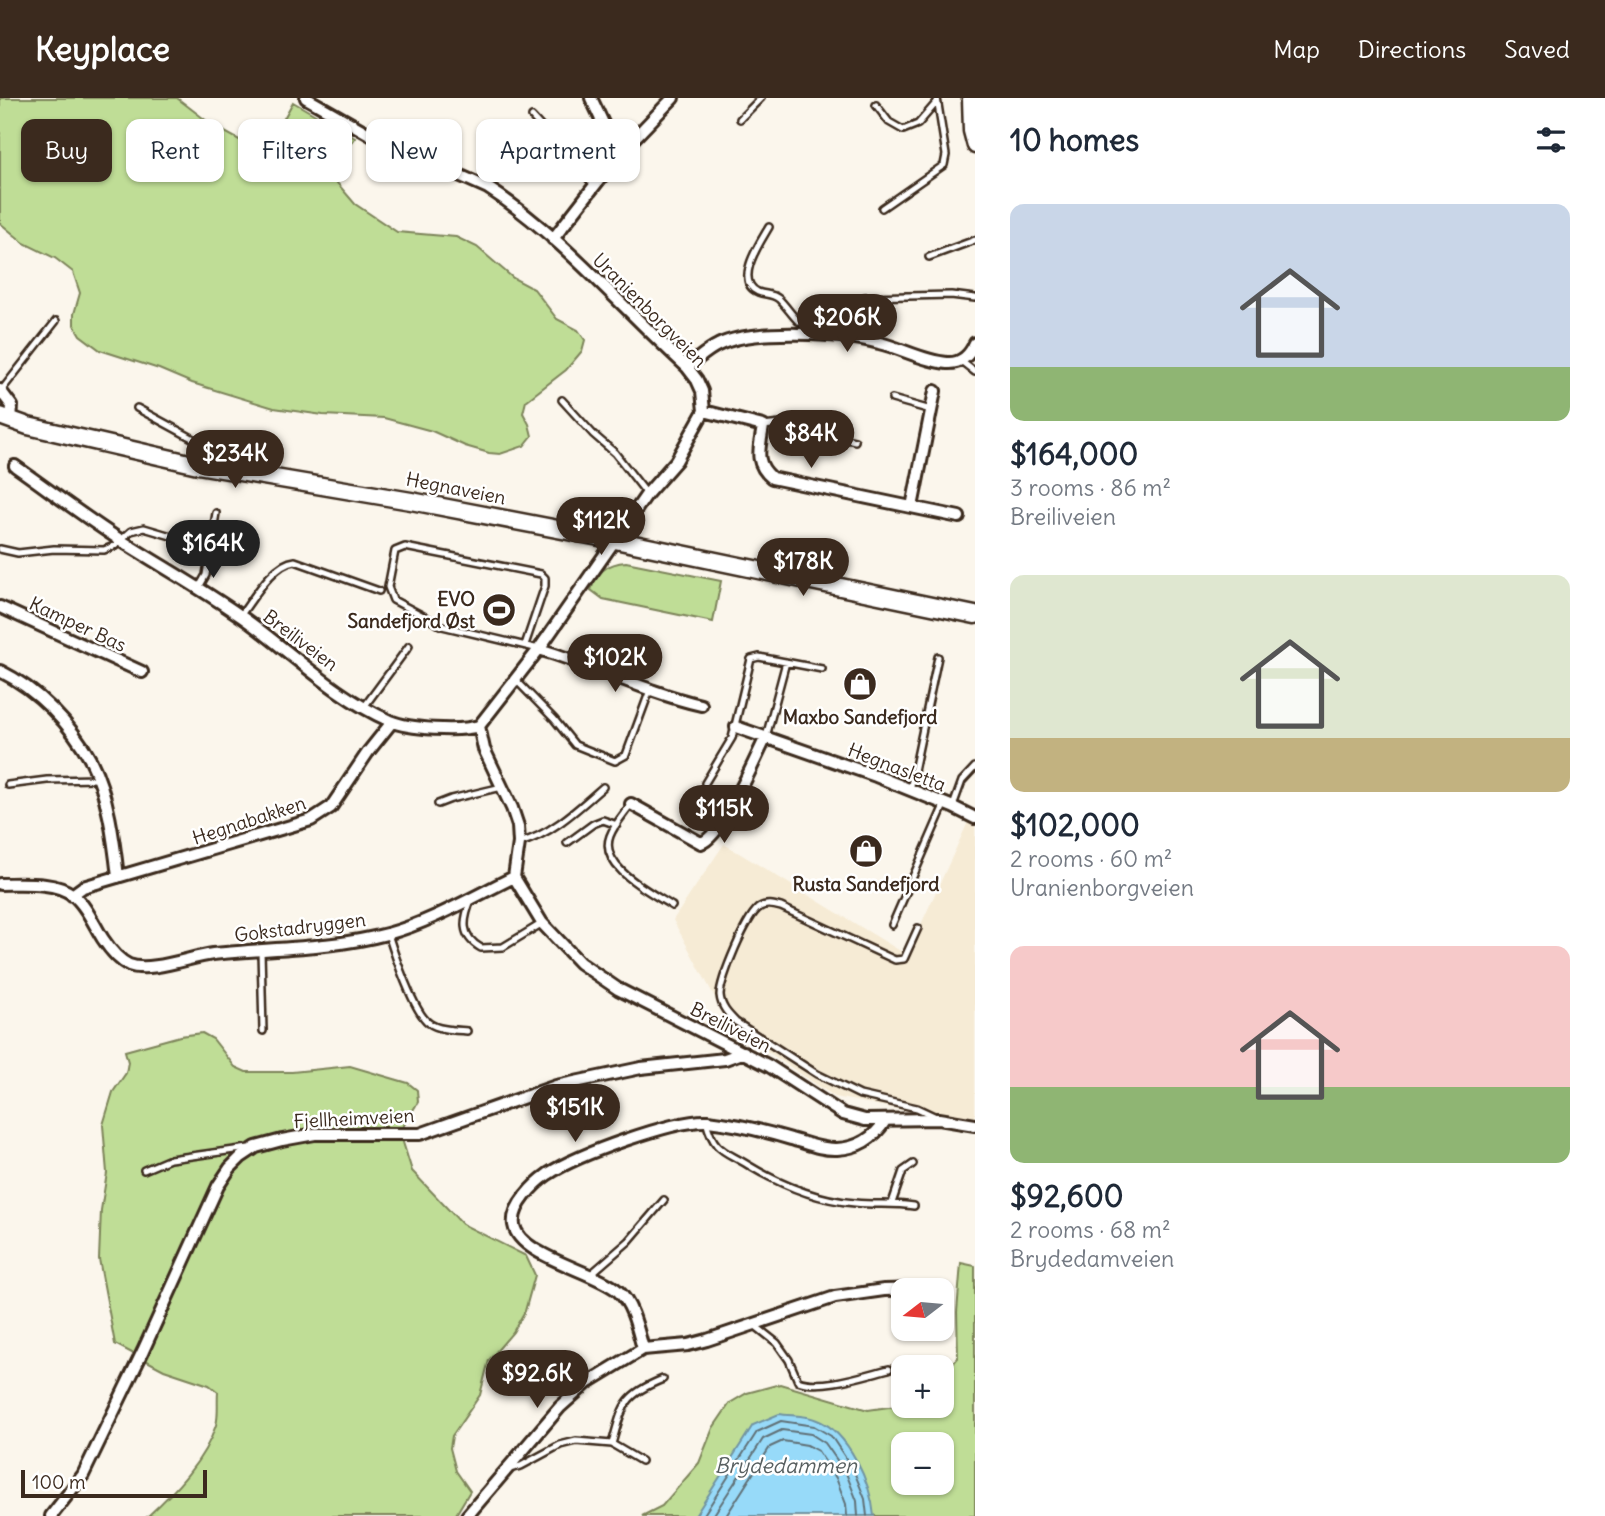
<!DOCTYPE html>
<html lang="en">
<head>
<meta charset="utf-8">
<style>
	body { margin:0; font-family:Delius,sans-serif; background:#f2f2f3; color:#1f2937; height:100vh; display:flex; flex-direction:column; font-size:26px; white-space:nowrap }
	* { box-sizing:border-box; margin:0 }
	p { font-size:23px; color:#747a83 }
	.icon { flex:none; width:38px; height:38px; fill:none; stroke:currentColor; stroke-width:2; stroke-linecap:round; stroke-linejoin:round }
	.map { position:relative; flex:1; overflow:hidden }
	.side { display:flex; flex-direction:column; background:#fff; width:630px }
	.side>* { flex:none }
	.hud { position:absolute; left:21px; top:21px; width:665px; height:63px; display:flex; gap:14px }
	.needle { width:46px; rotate:254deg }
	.controls { position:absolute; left:891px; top:1180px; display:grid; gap:14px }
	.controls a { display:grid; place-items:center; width:63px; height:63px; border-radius:14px; background:#fff; box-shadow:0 2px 5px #0004; font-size:35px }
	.scale { position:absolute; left:21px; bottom:18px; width:186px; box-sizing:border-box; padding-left:7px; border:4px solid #3b2a1e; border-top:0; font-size:19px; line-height:24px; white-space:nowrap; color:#3b2a1e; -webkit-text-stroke:5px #fff; paint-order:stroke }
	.price { position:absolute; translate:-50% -60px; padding:0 16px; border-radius:24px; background:#3b2a1e; color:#fff; font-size:23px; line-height:46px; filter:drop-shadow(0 2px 4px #0008) }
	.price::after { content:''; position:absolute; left:50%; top:42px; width:21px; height:16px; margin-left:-10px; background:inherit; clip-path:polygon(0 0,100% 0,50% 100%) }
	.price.on { background:#222; color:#fff }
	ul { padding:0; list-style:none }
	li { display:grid; align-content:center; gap:14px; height:371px; padding:0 35px }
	li span { display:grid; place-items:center; height:217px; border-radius:14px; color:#555 }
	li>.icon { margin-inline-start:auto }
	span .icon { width:126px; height:126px; fill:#fffc; stroke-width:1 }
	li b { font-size:30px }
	h2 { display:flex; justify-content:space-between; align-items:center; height:84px; padding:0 35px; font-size:30px }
	.tag { padding:0 24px; border-radius:14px; background:#fff; box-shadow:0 2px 5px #0004; font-size:24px; line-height:63px }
	.tag.on { background:#3b2a1e; color:#fff }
	header { display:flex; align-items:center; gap:42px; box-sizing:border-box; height:98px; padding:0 35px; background:#3b2a1e; color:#fff }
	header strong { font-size:33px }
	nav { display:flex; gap:38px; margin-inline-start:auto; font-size:24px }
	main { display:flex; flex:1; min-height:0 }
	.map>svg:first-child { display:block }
</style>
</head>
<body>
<header>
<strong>Keyplace</strong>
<nav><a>Map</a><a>Directions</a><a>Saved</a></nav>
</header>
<main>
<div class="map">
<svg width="975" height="1418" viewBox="0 0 975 1418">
	<rect width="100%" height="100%" fill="#fbf6ec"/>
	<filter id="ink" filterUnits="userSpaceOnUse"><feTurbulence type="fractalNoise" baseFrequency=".0143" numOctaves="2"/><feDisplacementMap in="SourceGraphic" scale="14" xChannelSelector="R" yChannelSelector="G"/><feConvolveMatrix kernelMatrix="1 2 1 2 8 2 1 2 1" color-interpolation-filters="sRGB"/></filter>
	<g filter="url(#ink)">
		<path fill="#f6ebd5" d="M968 724 975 727V1026L835 999 731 929 673 822 724 746 907 857Z"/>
		<path fill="#bfdd96" stroke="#7d845a" stroke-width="2" fill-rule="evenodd" d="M0 0H177L212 27 243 44 321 71 332 79 355 106 397 134 456 139 477 149 513 180 534 191 557 221 578 232 585 242 582 253 566 272 526 303 523 315 529 326 532 338 524 348 500 356 489 355 465 348 432 333 384 320 323 317 274 310 192 285 159 271 100 252 80 237 74 227V216L80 195 73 174 55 160 24 145 0 125Z
			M293 4 355 40 334 71 305 47 294 31 282 24Z
			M626 464 721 483 713 524 603 501 591 492C596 475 608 465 626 464Z
			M202 935 213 941 235 969 246 974H292L350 968 408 985 417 992 418 1004 404 1027 401 1038 412 1073 462 1126 526 1158 535 1177 525 1213 513 1234 489 1262 480 1297 452 1338 450 1350 456 1373 470 1393 455 1418H148C174 1394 205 1362 216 1327 219 1317 217 1305 218 1294L209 1287 164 1272 115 1246 99 1161 101 1112 107 1075 103 1027 113 994 126 975 128 964 125 953 180 938Z
			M961 1165 975 1168V1418H642L662 1408 699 1365 713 1330 730 1305 747 1295 780 1286 868 1312 903 1307H942V1278L958 1260 957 1214ZM903 1346H942V1384H903Z"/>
		<path fill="#97daf9" stroke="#7294a1" stroke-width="2" d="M779 1316C791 1318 806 1317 817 1322 849 1334 871 1386 874 1418H695L753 1327Z"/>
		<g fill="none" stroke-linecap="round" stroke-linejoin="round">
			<path stroke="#607076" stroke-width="2" d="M703 1418 757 1334 781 1323 814 1328 831 1338 853 1371 865 1401 867 1418
				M713 1418 763 1341 782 1332 811 1336 825 1345 846 1375 857 1403 858 1418
				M726 1418 770 1349 783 1343 807 1347 818 1353 836 1380 846 1406 847 1418"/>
			<g stroke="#3b2a1e" stroke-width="10">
				<path id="service" d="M876 7 889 24 903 32 918 26 937 4
					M532 19 595 88
					M740 21 761 0
					M882 110 944 67 946 57 937 0
					M769 129C761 143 733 183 758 194 766 197 772 195 779 201 786 208 791 216 798 223L837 226 842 228 847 239
					M929 159 975 142
					M865 199 951 197 975 200
					M961 263 975 274
					M1 293 56 223
					M892 301 931 312
					M562 302 593 336 615 355 647 396
					M137 310 194 341 200 355 199 364
					M763 328 781 326 855 343
					M0 451 18 455 54 451 104 452 114 448 131 433 144 430 178 440
					M198 491 206 477 216 415
					M240 518C253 501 273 465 295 463L379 493
					M525 547 545 488V480L541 476 405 449 395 453 388 489 393 502 442 528 539 551
					M515 581 554 621 575 647 615 663 626 657 650 592
					M364 609 409 548
					M766 639 786 564
					M705 685 732 640 751 561 759 559 822 571
					M8 687 47 682 98 681
					M910 692 938 559
					M438 706 451 701 502 689
					M631 706C624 716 614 727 610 738 598 769 651 794 672 808
					M953 708 962 683 975 669
					M519 745C551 737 579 710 603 689
					M567 745 593 726 603 722 617 727
					M471 802C463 822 460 838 481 850L503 849 541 826
					M892 827 945 705
					M918 830 904 861 895 862 781 809C774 807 766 805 760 809 747 816 720 882 720 897 721 909 728 916 736 924L817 976 860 997 917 1010 934 1018
					M388 836C394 855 414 915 429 925 439 932 455 932 467 933
					M261 853 263 933
					M706 1023C714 1054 724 1052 748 1067 781 1087 816 1102 855 1105 875 1107 894 1105 914 1108
					M144 1072 170 1061 249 1050
					M892 1105 903 1073 913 1066
					M591 1176 629 1143 664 1102
					M753 1226 777 1245 789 1262 798 1283C821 1292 865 1277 889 1271
					M612 1346C623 1307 623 1297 663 1281
					M509 1371 521 1368 560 1347 576 1343 612 1346 641 1363"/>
			</g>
			<g stroke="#3b2a1e" stroke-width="16">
				<path id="minor" d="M306 0 378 41 488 90C561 137 622 210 687 269L697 282 702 293 704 313 676 363 647 396 539 551 479 628
					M591 0 609 38 620 55
					M553 141 620 55 673 0
					M687 269C697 262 707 252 718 247 752 230 842 235 879 245 901 250 923 263 947 265 961 266 970 257 975 245
					M0 292 12 308 11 322
					M704 313 763 328C760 350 753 364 772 380L959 419
					M15 368C52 394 87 421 125 445 163 469 204 492 242 519 290 553 335 599 390 623 409 631 459 634 479 628
					M912 409 935 293
					M0 509 142 574
					M539 551C594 567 645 594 701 607
					M0 573C37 591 72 627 91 663 108 696 114 743 118 779
					M736 629 876 678 953 709 975 720
					M631 706 701 745C722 739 755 661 766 639
					M514 779 542 825 580 865 618 891 769 968 843 1016 865 1022 939 1021 975 1027
					M0 786C22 786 55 783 73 797 86 807 94 827 103 841 109 850 118 862 129 867 150 875 190 859 213 856 271 850 330 851 387 836 431 824 473 799 514 779L519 745 518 728 512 710 484 651 479 628
					M72 797 83 789 311 722 331 709 368 654 392 624
					M643 1251C638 1233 633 1206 618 1193 595 1173 519 1158 514 1127 511 1108 535 1085 548 1076 577 1057 675 1021 708 1023 736 1026 764 1033 791 1041 806 1045 821 1052 837 1051 858 1050 874 1040 885 1023
					M51 1418 83 1377 143 1253 218 1088 230 1070 241 1059 256 1049 282 1042 315 1036H420L556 988 641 970 725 961 744 954
					M467 1418 560 1309 587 1285 643 1251 688 1247 707 1242 835 1199 884 1192 922 1191"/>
			</g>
			<g stroke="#3b2a1e" stroke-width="19">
				<path id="tertiary" d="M970 0 971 33 975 48"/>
			</g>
			<g stroke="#3b2a1e" stroke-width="21">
				<path id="secondary" d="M0 318 28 328 198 367 411 403 615 442 975 517"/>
			</g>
			<use href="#service" stroke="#fff" stroke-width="5"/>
			<use href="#minor" stroke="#fff" stroke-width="10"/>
			<use href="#tertiary" stroke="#fff" stroke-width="14"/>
			<use href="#secondary" stroke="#fff" stroke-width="16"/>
		</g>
	</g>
	<defs>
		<g id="stadium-disc" transform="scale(1.75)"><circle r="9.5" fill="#3b2a1e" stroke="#fff"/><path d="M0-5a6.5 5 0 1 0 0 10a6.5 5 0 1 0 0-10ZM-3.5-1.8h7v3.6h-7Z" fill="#fff"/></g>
		<g id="shop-disc" transform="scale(1.75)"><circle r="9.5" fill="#3b2a1e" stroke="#fff"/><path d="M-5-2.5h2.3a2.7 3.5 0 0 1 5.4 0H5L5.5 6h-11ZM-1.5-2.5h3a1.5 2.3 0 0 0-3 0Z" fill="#fff"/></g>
	</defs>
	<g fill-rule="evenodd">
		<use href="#stadium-disc" x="499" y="512"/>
		<use href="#shop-disc" x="860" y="586"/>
		<use href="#shop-disc" x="866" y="753"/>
	</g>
	<g text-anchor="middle" stroke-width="5" stroke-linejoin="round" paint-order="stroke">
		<g font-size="19" fill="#3b2a1e" stroke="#fff">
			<text transform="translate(650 212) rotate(45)" y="7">Uranienborgveien</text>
			<text transform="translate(456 390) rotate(11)" y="7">Hegnaveien</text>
			<text transform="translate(78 526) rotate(25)" y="7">Kamper Bas</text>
			<text transform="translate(301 542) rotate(37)" y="7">Breiliveien</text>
			<text transform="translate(897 669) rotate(21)" y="7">Hegnasletta</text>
			<text transform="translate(249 722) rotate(-18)" y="7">Hegnabakken</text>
			<text transform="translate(300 829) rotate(-7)" y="7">Gokstadryggen</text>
			<text transform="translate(731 929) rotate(27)" y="7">Breiliveien</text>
			<text transform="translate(354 1020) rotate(-3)" y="7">Fjellheimveien</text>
		</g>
		<g font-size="19" font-weight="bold" fill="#3b2a1e" stroke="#fff">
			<text x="475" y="508" text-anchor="end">EVO<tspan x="475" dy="22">Sandefjord Øst</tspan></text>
			<text x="860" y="626">Maxbo Sandefjord</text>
			<text x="866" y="793">Rusta Sandefjord</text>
		</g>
		<g font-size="21" font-style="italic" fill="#575f60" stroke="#fff">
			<text x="786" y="1375">Brydedammen</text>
		</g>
	</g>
</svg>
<div class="controls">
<a><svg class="needle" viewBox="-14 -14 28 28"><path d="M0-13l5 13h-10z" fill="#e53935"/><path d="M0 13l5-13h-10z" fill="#747a83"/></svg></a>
<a>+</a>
<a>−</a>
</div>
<div class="scale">100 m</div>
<b class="price" style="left:847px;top:256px">$206K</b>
<b class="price" style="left:811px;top:372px">$84K</b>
<b class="price" style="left:235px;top:392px">$234K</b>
<b class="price" style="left:601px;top:459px">$112K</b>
<b class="price on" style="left:213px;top:482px">$164K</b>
<b class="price" style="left:803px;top:500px">$178K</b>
<b class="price" style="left:615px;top:596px">$102K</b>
<b class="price" style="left:724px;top:747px">$115K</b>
<b class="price" style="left:575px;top:1046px">$151K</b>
<b class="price" style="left:537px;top:1312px">$92.6K</b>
<div class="hud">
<a class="tag on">Buy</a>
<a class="tag">Rent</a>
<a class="tag">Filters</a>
<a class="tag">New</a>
<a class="tag">Apartment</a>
</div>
</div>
<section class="side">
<h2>10 homes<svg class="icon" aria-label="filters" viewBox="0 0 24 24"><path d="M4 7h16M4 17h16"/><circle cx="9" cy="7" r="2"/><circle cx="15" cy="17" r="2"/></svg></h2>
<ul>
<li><span style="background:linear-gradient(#c9d6e8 75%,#8fb573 0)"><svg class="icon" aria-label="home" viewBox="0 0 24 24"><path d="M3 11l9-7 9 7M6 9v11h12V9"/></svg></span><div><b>$164,000</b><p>3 rooms · 86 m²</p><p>Breiliveien</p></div></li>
<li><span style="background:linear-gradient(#dfe7d0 75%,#c2b280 0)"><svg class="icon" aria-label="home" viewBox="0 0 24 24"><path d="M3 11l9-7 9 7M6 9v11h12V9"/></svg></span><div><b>$102,000</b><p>2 rooms · 60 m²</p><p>Uranienborgveien</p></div></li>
<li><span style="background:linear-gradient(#f6c9c9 65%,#8fb573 0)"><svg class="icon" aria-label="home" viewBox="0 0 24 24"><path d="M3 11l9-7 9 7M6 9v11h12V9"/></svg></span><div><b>$92,600</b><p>2 rooms · 68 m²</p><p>Brydedamveien</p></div></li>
</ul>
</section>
</main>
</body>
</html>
